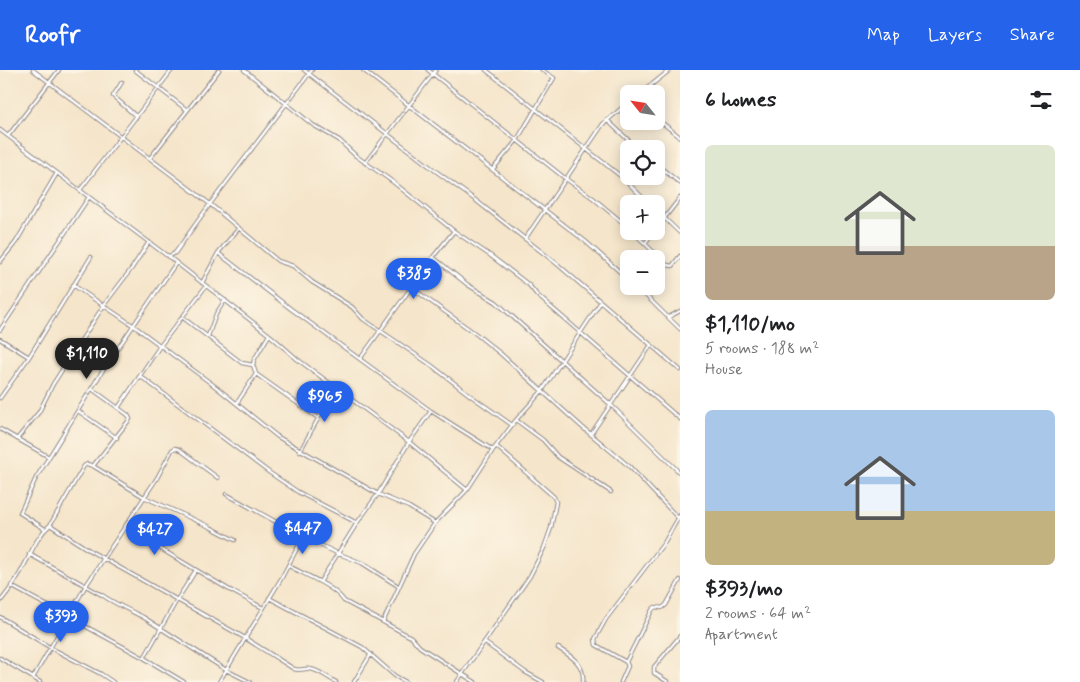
<!DOCTYPE html>
<html lang="en">
<head>
<meta charset="utf-8">
<style>
	body { margin:0; font-family:Mynerve,sans-serif; background:#f2f2f2; color:#202124; height:100vh; display:flex; flex-direction:column; font-size:19px; white-space:nowrap }
	* { box-sizing:border-box; margin:0 }
	p { font-size:16px; color:#757577 }
	.icon { flex:none; width:28px; height:28px; fill:none; stroke:currentColor; stroke-width:2; stroke-linecap:round; stroke-linejoin:round }
	.map { position:relative; flex:1; overflow:hidden }
	.sheet { display:flex; flex-direction:column; background:#fff; width:400px }
	.sheet>* { flex:none }
	.needle { width:32px; rotate:300deg }
	.controls { position:absolute; left:620px; top:15px; display:grid; gap:10px }
	.controls a { display:grid; place-items:center; width:45px; height:45px; border-radius:8px; background:#fff; box-shadow:0 2px 12px #0003; font-size:25px }
	.price { position:absolute; translate:-50% -42px; padding:0 11px; border-radius:18px; background:#2563eb; color:#fff; font-size:16px; line-height:32px; filter:drop-shadow(0 1px 2px #0008) }
	.price::after { content:''; position:absolute; left:50%; top:30px; width:15px; height:11px; margin-left:-8px; background:inherit; clip-path:polygon(0 0,100% 0,50% 100%) }
	.price.current { background:#222; color:#fff }
	ul { padding:0; list-style:none }
	li { display:grid; align-content:center; gap:10px; height:265px; padding:0 25px }
	li span { display:grid; place-items:center; height:155px; border-radius:8px; color:#555 }
	li>.icon { margin-inline-start:auto }
	span .icon { width:90px; height:90px; fill:#fffc; stroke-width:1 }
	li b { font-size:21px }
	h2 { display:flex; justify-content:space-between; align-items:center; height:60px; padding:0 25px; font-size:21px }
	header { display:flex; align-items:center; gap:30px; box-sizing:border-box; height:70px; padding:0 25px; background:#2563eb; color:#fff }
	header strong { font-size:24px }
	nav { display:flex; gap:28px; margin-inline-start:auto; font-size:18px }
	main { display:flex; flex:1; min-height:0 }
	.map>svg:first-child { display:block }
</style>
</head>
<body>
<header>
<strong>Roofr</strong>
<nav><a>Map</a><a>Layers</a><a>Share</a></nav>
</header>
<main>
<div class="map">
<svg width="680" height="612" viewBox="0 0 680 612">
	<rect width="100%" height="100%" fill="#fcf5e5"/>
	<filter id="ink" filterUnits="userSpaceOnUse"><feTurbulence type="fractalNoise" baseFrequency=".02" numOctaves="2"/><feDisplacementMap in="SourceGraphic" scale="10" xChannelSelector="R" yChannelSelector="G"/><feConvolveMatrix kernelMatrix="1 2 1 2 8 2 1 2 1" color-interpolation-filters="sRGB"/></filter>
	<filter id="wash" filterUnits="userSpaceOnUse"><feTurbulence type="fractalNoise" baseFrequency=".0096" numOctaves="4" result="noise"/><feDisplacementMap in="SourceGraphic" scale="20" xChannelSelector="R" yChannelSelector="G"/><feGaussianBlur stdDeviation="1.12" result="paint"/><feColorMatrix in="noise" values="0 0 0 0 0 0 0 0 0 0 0 0 0 0 0 0 0 1.4 0 .05"/><feComposite in="paint" operator="in"/></filter>
	<g filter="url(#wash)">
		<rect width="100%" height="100%" fill="#f5e5ca"/>
	</g>
	<g filter="url(#ink)">
		<g fill="none" stroke-linecap="round" stroke-linejoin="round">
			<g stroke="#8c8482" stroke-width="4.5">
				<path id="street" d="M33 0 210 134 278 191 293 196 312 212 352 237 363 249 431 295 471 326 512 355
					M135 0 187 40
					M244 0 313 55 339 70 356 86 393 112 454 161 491 186 529 215 537 225 680 349
					M304 0 437 102 474 129 556 193 680 300
					M363 0 585 171 629 210
					M428 0 566 109 593 128 629 158
					M486 0 623 108 649 134
					M122 12 113 26 137 47
					M640 24 670 0
					M656 48 680 67
					M607 50 638 79
					M0 60 166 185 170 186 175 183 210 134 312 0
					M8 66 59 0
					M150 88 219 0
					M365 93 436 0
					M656 94 680 113
					M493 99 517 70 554 8 542 0
					M80 120 172 0
					M656 140 680 163
					M656 159 680 128
					M632 161 667 195 672 196 680 186
					M525 169 603 54 629 32
					M646 172 654 161
					M218 183 291 239 431 341 493 380
					M169 187 272 267 297 289 409 372 467 420
					M433 187 468 215 496 232 610 334 680 403
					M0 192 16 172 57 103
					M202 213 218 183 239 158
					M73 215 134 256 216 317 278 367 378 424 409 437 435 453
					M636 216 680 259
					M412 218 476 264 501 284 582 357 630 397 678 448
					M182 247 242 293 253 295
					M669 247 680 241
					M0 260 89 127
					M208 266 216 244 225 230
					M0 269 29 287
					M360 289 433 187 454 161
					M256 304 318 348
					M140 306 270 403 298 422 357 453
					M92 319 128 345 130 349 93 396
					M0 328 29 287 91 187
					M237 333 256 304 253 295 254 290 269 265
					M118 338 160 276 206 216
					M78 341 117 368
					M516 350 543 370 558 387 611 422
					M0 359 49 387
					M591 364 651 275
					M17 369 39 342 53 314 104 235 132 198 149 172
					M300 381 336 317
					M226 424 303 467 337 483 362 493 398 516
					M50 455 92 482 245 568 294 599C301 601 304 598 310 599 319 600 328 608 336 612
					M124 457 228 519 263 538
					M45 459 20 443 36 408 103 300 176 193
					M29 484 102 525C115 534 129 540 143 547L226 600 250 612
					M289 496C305 505 334 516 344 531L411 567 420 577 462 604 530 506 544 478 551 458 556 432 554 427 496 376
					M320 512 357 453 378 424 409 372 431 341
					M11 516 144 588 184 612
					M269 528 362 577 395 606 406 612
					M0 532C10 520 19 506 26 492 33 479 38 465 50 455L84 396 87 394 93 396 144 427 208 456 235 470
					M0 547 51 578 101 604 113 612
					M383 552 414 484 435 453 467 420 493 380 516 350 542 321 600 233
					M484 572 525 602 543 612
					M558 578C571 586 585 594 583 612
					M0 588 40 612
					M144 588 177 530 196 500
					M626 592 652 540 655 537 662 538 666 535 680 510
					M33 608 85 517 157 408 172 380 175 378 179 379 218 408
					M219 612 281 509 303 467
					M354 612 371 584
					M457 612 462 604 475 612
					M621 612 628 596 626 592 596 575 595 569 606 549 664 473 680 445
					M668 612 654 603V597L680 566"/>
			</g>
			<use href="#street" stroke="#fff" stroke-width="2.5"/>
		</g>
	</g>
</svg>
<div class="controls">
<a><svg class="needle" viewBox="-14 -14 28 28"><path d="M0-13l5 13h-10z" fill="#e53935"/><path d="M0 13l5-13h-10z" fill="#757577"/></svg></a>
<a><svg class="icon" aria-label="locate" viewBox="0 0 24 24"><circle cx="12" cy="12" r="6"/><path d="M12 2v4M12 18v4M2 12h4M18 12h4"/></svg></a>
<a>+</a>
<a>−</a>
</div>
<b class="price" style="left:414px;top:230px">$385</b>
<b class="price current" style="left:87px;top:310px">$1,110</b>
<b class="price" style="left:325px;top:353px">$965</b>
<b class="price" style="left:303px;top:485px">$447</b>
<b class="price" style="left:155px;top:486px">$427</b>
<b class="price" style="left:61px;top:573px">$393</b>
</div>
<section class="sheet">
<h2>6 homes<svg class="icon" aria-label="filters" viewBox="0 0 24 24"><path d="M4 7h16M4 17h16"/><circle cx="9" cy="7" r="2"/><circle cx="15" cy="17" r="2"/></svg></h2>
<ul>
<li><span style="background:linear-gradient(#dfe7d0 65%,#b9a48a 0)"><svg class="icon" aria-label="home" viewBox="0 0 24 24"><path d="M3 11l9-7 9 7M6 9v11h12V9"/></svg></span><div><b>$1,110/mo</b><p>5 rooms · 188 m²</p><p>House</p></div></li>
<li><span style="background:linear-gradient(#a9c7e8 65%,#c2b280 0)"><svg class="icon" aria-label="home" viewBox="0 0 24 24"><path d="M3 11l9-7 9 7M6 9v11h12V9"/></svg></span><div><b>$393/mo</b><p>2 rooms · 64 m²</p><p>Apartment</p></div></li>
</ul>
</section>
</main>
</body>
</html>
